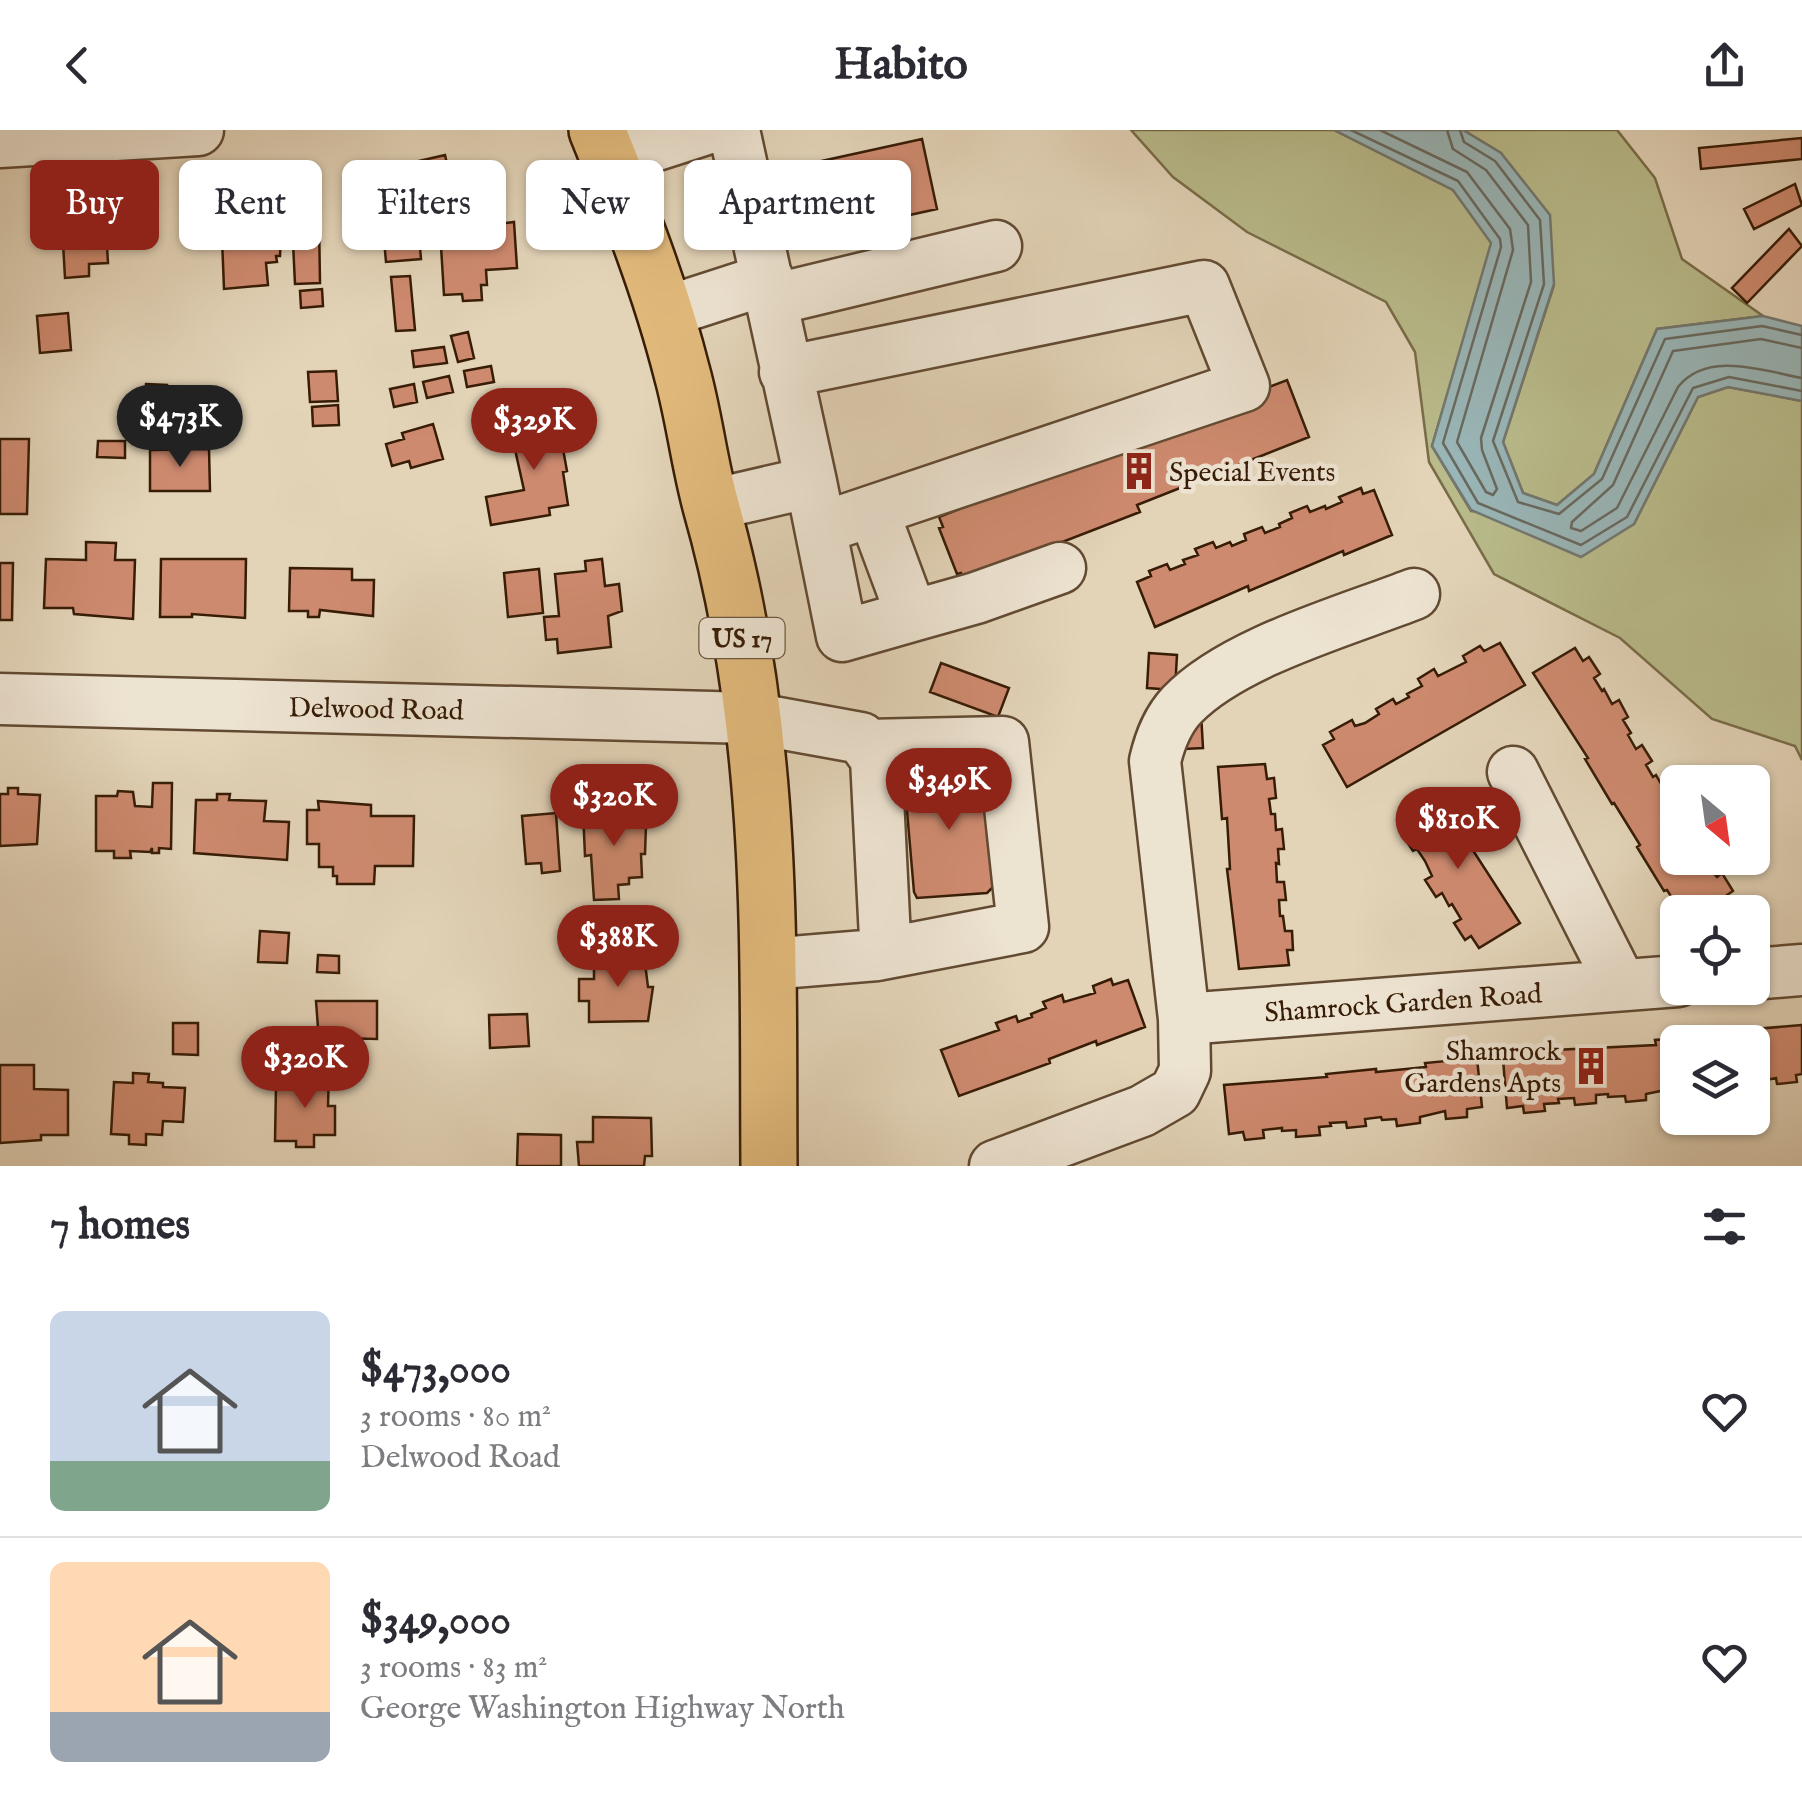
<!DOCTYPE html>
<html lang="en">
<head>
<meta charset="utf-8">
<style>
	body { margin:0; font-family:"IM FELL English",serif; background:#f2f2f3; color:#2b2b33; height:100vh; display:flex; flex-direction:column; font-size:38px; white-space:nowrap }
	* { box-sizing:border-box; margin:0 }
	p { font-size:32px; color:#7c7c81 }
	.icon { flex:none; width:55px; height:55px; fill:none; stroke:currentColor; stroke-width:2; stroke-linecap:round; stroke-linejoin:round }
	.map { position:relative; height:1036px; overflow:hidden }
	.details { display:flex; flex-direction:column; background:#fff; flex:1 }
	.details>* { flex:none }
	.banner { position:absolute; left:30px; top:30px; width:1000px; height:90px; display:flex; gap:20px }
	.needle { width:65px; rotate:151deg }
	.controls { position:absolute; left:1660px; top:635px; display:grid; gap:20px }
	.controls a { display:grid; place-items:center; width:110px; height:110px; border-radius:15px; background:#fff; box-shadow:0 2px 8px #0004; font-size:50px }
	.price { position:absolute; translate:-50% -85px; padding:0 22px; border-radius:35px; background:#8f2418; color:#fff; font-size:32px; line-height:65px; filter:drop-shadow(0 2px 5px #0008) }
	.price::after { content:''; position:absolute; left:50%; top:60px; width:30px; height:22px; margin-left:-15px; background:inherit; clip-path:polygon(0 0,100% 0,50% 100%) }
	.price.active { background:#222; color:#fff }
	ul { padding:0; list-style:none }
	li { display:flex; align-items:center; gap:30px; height:250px; padding:0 50px }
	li+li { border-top:2px solid #e1e1e2 }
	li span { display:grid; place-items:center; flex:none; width:280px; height:200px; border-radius:15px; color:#555 }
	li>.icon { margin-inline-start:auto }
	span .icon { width:120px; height:120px; fill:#fffc; stroke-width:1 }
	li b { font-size:42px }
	h2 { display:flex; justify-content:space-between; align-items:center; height:120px; padding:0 50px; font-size:42px }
	.tag { padding:0 35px; border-radius:15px; background:#fff; box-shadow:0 2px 8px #0004; font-size:35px; line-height:90px }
	.tag.active { background:#8f2418; color:#fff }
	header { display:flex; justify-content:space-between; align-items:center; height:130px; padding:0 50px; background:#fff; font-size:45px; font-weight:700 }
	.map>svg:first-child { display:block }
</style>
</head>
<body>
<header><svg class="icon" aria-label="back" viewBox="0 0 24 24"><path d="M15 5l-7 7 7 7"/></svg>Habito<svg class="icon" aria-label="share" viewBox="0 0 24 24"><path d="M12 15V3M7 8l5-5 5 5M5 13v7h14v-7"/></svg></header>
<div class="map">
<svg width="1802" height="1036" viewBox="0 0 1802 1036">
	<rect width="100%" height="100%" fill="#e3d4b8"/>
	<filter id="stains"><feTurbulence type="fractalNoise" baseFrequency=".002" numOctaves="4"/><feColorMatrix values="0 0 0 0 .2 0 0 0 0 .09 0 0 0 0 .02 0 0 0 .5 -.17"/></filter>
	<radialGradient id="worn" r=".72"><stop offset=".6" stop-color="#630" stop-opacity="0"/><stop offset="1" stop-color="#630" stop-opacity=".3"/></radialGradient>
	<path fill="#b9bb8b" stroke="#786c48" stroke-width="2.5" d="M1131 0H1334L1453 60 1492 113 1432 316 1471 381 1634 394 1698 267 1728 257 1802 271V630L1795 616 1712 589 1620 508 1494 444 1429 332 1415 222 1386 172 1247 102 1173 47Z
		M1463 0H1617L1655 48 1682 129 1763 186 1657 199 1594 344 1557 375 1523 363 1503 312 1554 155 1501 23Z"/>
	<path fill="#99b6b8" stroke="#727871" stroke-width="2.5" d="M1334 0H1463L1501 23 1550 85 1554 154 1503 312 1523 363 1557 375 1594 344 1657 199 1763 186 1802 196V271L1728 257 1698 267 1634 394 1581 427 1471 380 1432 316 1491 113 1453 60Z"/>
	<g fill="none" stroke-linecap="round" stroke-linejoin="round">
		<path stroke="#68695f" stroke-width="2.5" d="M1351 0 1458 51 1500 109 1501 117 1443 313 1478 373 1581 415 1627 387 1693 258 1729 247 1802 261
			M1380 0 1467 42 1510 99 1513 120 1457 312 1486 362 1493 365 1497 359 1482 320 1481 308 1531 152 1528 95 1486 40 1453 19 1447 0
			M1460 0 1464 12 1495 31 1540 90 1544 154 1493 311 1518 372 1559 384 1602 349 1665 209 1762 196 1802 205
			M1802 218 1761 209 1673 221 1613 355 1572 392 1571 398 1581 401 1617 378 1678 257C1707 220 1764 241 1802 248"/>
	</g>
	<path fill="#ce8a6f" stroke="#371c06" stroke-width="2.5" d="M1802 8V29L1701 39 1699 18Z
		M922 9 937 79 791 111 786 87 783 88 776 41Z
		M445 25 449 42 422 47 419 31Z
		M481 44 487 95 492 94V86L504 85 505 93 514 92 517 138 486 140 487 155H481L482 170 463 171 462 164 444 165 438 68 418 69V60L432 59V52H437V47Z
		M1795 54 1802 75 1754 99 1744 79Z
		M416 72 421 129 386 132 381 75Z
		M251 77V83L282 81 280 126H276L277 132 266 133 268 155 224 159 221 83 240 82V78Z
		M319 91 320 153 295 154 292 92Z
		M118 92 119 116H107L108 133 89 134V146L65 148 62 95Z
		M1789 99 1802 116 1747 173 1732 158Z
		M410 146 415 200 396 201 391 147Z
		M322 159 323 176 301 178 300 161Z
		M68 183 71 220 40 223 37 186Z
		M468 202 474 228 458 232 451 206Z
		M444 217 447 233 414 237 412 221Z
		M491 236 494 252 467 257 464 241Z
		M336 241 338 271 310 272 308 242Z
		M449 246 453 262 427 268 423 252Z
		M1287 250 1309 307 1137 375 1140 382 964 450 961 443 957 444 939 398 943 397 939 387Z
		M146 254 167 255 166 276 144 275Z
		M414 254 417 272 394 277 390 259Z
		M338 275 339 295 313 296 312 277Z
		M554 277 559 320 563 319 567 341 563 342 568 375 549 378 550 385 491 395 486 367 524 360 514 315 528 312 519 287H523L522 282Z
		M433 294 443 329 411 338 409 331 392 336 386 314 404 309 402 303Z
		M0 309H29L27 384H0Z
		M98 311H125V328L97 327Z
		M209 319 210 361H150V320Z
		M1361 358 1363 364 1374 360 1392 405 1344 425 1343 421 1249 461 1248 456 1155 497 1137 452 1151 446 1149 441 1167 434 1170 440 1185 434 1183 430 1198 425 1195 419 1213 412 1216 418 1230 412 1232 416 1246 410 1244 404 1262 397 1265 403 1280 397 1279 394 1292 388 1290 383 1307 376 1310 382 1325 376 1326 379 1342 372 1339 367Z
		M86 412 116 413 115 430H135L133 489 74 484 73 478H44L46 429 86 430Z
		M161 429H246L245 488 192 484V487H160Z
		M602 429 605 456 619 454 622 481 608 486 611 517 558 523 557 509 546 510 544 487 559 486 555 444 586 441 585 431Z
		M0 433H13L12 490H0Z
		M290 438 352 439V450H374L373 486 320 480 319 487H308V481H289Z
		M539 439 543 483 508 487 504 443Z
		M1500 513 1525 555 1347 657 1323 615 1334 609 1330 602 1352 590 1355 596 1365 593 1379 584 1376 579 1393 569 1396 574 1409 567 1407 564 1422 556 1418 549 1434 539 1438 546 1466 532 1463 526 1480 516 1484 521Z
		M1575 518 1583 531 1589 527 1600 544 1594 548 1602 561 1604 559 1612 574 1619 570 1628 587 1623 590 1631 603 1628 605 1636 619 1642 615 1652 631 1646 635 1653 647 1656 645 1665 661 1671 657 1678 668 1674 677 1678 681V728H1701L1717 747 1722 743 1733 761 1727 765 1735 777 1726 782H1681L1667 760 1664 761 1637 717 1640 715 1614 673 1612 674 1585 629 1588 628 1533 543Z
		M1149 523 1177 525 1175 560 1147 558Z
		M941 533 1009 558 998 587 930 562Z
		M1201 583 1203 618 1184 619 1182 584Z
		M1265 634 1267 649 1274 648 1276 668 1269 669 1271 684H1275L1276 700 1282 699 1284 719H1278L1279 734 1276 733 1277 752H1284L1286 770H1279L1280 786H1283L1285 801H1292L1293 820H1287L1289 835 1239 839 1227 739H1230L1227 688 1222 689 1218 637Z
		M979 637 983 640 993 757 987 763 917 768 914 762 904 646 908 643Z
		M153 653H172L171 719 159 718V723H152V718L150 722 130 721 131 728H114V721H96V666H117L118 661 133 662 135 676 152 677Z
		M8 658H18V664L40 665 37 714 0 716V664H8Z
		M1441 662 1468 706 1465 708 1520 793 1479 818 1471 806 1465 810 1454 793 1461 789 1452 774 1449 776 1442 763 1436 767 1425 750 1432 746 1425 731 1417 719 1413 721 1403 706 1409 702 1400 688Z
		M217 664H230L229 670 266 671 264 691 289 692 287 730 194 723 196 670H217Z
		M318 671 371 675V686H414L413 736H375L374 754H337V746H333V737H319V714H307V680H319Z
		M637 678 639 695H646L645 724H641L642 747 629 748V754L618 755 619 769 594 770 591 725 585 726 583 681Z
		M556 683 560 741 542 743 541 733 526 734 522 686Z
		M260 801 289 803 287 833 258 832Z
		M318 825 339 826V843L317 842Z
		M594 825H644L648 857H653L648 891 589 892V871H579V849H594Z
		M1111 849 1113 855 1128 850 1145 897 1097 915 1096 911 1049 929 1050 933 959 966 941 920 999 900 996 893 1016 886 1018 892 1032 887 1031 884 1046 878 1043 872 1062 865 1064 872 1095 863 1093 856Z
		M316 871H377V909L335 908V924L320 925Z
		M527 884 529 916 490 918 489 885Z
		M173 893H198V925L173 924Z
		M1802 895V944L1796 945 1797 952 1777 954 1776 948 1752 953V912H1678V964L1675 958 1646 964V970L1626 972 1625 966 1608 967V964L1596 965V973L1575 975 1574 968 1558 969 1559 973 1544 974 1545 981 1524 983 1523 976 1507 978 1503 929 1554 925V920L1656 915 1655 910 1755 903V899Z
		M1477 928 1482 977 1467 979V987L1446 989 1445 981 1420 987V993L1397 996 1396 989 1382 990 1381 987 1365 989 1366 996 1347 998 1346 992 1330 993 1331 996 1319 997 1320 1005 1296 1007V1000L1282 1001V998L1263 1000 1264 1008 1245 1010 1243 1002 1229 1004 1224 955 1327 947 1326 944 1376 939V942L1426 937 1425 933Z
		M0 935H34V959L68 960V1005H41V1010L0 1013Z
		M308 942H329L328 976H335V1005H314V1017H296V1011H275L276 956H308Z
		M133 943 149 944 148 952 163 953V957L185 958 183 992 163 991 162 1005 146 1004V1015L129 1014V1005L111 1004 114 952 133 953Z
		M593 987 651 988 652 1026H645L644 1036H579L577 1012H593Z
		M518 1004 561 1005V1036H517Z"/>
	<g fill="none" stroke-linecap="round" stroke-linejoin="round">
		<g stroke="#624a32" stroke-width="55">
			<path id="minor" d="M734 0 811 352
				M0 12 198 0
				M610 30 703 0
				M772 170 996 116
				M663 183 768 149
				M785 242 1204 156 1244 256 821 398
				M711 375 811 352 842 506 912 486 873 381
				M912 486 976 468 1060 438
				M0 569 751 588 861 608 876 629 885 808 877 825 768 834
				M866 615 1003 612 1023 797 877 825
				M1513 642 1621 855
				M1752 844 1802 840
				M1184 889 1678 851
				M995 1036 1142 981 1175 962 1185 941 1184 889 1155 631C1160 610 1167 591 1182 575 1233 522 1345 491 1414 464"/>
		</g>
		<g stroke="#371c06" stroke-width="60">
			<path id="major" d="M597 0C629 79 661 160 682 243 694 286 699 332 711 376 735 460 750 548 758 635 771 769 768 902 769 1036"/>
		</g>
		<use href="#minor" stroke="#ede3d1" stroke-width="50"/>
		<use href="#major" stroke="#e2ba7c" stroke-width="55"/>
	</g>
	<defs>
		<g id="building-bare" transform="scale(3)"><path d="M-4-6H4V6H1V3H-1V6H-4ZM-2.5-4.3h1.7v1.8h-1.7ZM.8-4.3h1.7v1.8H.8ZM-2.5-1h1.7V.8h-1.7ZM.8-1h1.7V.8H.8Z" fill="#8f2418" stroke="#ede3d1" stroke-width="2.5" paint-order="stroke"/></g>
	</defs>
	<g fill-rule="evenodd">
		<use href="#building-bare" x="1139" y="341"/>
		<use href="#building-bare" x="1591" y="936"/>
	</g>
	<g text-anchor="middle" stroke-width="9" stroke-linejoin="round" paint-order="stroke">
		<rect fill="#ede3d1" stroke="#6e5843" stroke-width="2.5" x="699.5" y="488" width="85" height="40" rx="8"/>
		<g font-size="25" font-weight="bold" fill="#371c06">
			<text x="742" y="517">US 17</text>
		</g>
		<g font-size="28" fill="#371c06" stroke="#ede3d1" text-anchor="start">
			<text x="1169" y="351">Special Events</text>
			<text x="1561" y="930" text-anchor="end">Shamrock<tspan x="1561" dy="32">Gardens Apts</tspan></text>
		</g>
		<g font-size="28" fill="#371c06" stroke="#ede3d1">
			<text transform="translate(376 578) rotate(1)" y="10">Delwood Road</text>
			<text transform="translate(1403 872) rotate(-4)" y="10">Shamrock Garden Road</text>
		</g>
	</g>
	<rect width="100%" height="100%" filter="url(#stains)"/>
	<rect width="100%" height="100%" fill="url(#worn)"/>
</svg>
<div class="controls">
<a><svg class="needle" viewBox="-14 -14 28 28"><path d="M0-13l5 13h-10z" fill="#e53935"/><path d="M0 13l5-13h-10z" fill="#7c7c81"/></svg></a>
<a><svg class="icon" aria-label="locate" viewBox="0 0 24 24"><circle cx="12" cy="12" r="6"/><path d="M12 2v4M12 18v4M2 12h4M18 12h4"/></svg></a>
<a><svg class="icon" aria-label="layers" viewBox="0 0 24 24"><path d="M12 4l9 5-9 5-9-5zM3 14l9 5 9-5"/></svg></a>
</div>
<b class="price active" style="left:180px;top:340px">$473K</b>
<b class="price" style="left:534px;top:343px">$329K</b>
<b class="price" style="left:949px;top:703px">$349K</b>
<b class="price" style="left:614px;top:719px">$320K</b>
<b class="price" style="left:1458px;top:742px">$810K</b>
<b class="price" style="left:618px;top:860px">$388K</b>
<b class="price" style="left:305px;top:981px">$320K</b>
<div class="banner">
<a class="tag active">Buy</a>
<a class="tag">Rent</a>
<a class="tag">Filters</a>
<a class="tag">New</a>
<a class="tag">Apartment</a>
</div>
</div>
<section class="details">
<h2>7 homes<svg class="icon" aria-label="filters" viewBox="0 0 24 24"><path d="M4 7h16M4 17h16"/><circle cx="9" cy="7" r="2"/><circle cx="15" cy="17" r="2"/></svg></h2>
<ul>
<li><span style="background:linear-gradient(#c9d6e8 75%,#7fa58c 0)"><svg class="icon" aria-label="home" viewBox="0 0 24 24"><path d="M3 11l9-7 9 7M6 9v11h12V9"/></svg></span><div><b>$473,000</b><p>3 rooms · 80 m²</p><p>Delwood Road</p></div><svg class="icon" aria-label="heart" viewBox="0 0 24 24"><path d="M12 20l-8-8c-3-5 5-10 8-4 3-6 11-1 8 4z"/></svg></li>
<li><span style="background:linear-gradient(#ffd9b3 75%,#9aa5b1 0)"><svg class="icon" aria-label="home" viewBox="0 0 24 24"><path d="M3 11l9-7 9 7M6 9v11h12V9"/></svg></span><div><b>$349,000</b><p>3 rooms · 83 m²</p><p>George Washington Highway North</p></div><svg class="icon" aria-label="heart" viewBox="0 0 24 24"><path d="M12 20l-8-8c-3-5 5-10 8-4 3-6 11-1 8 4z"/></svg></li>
</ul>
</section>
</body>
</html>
